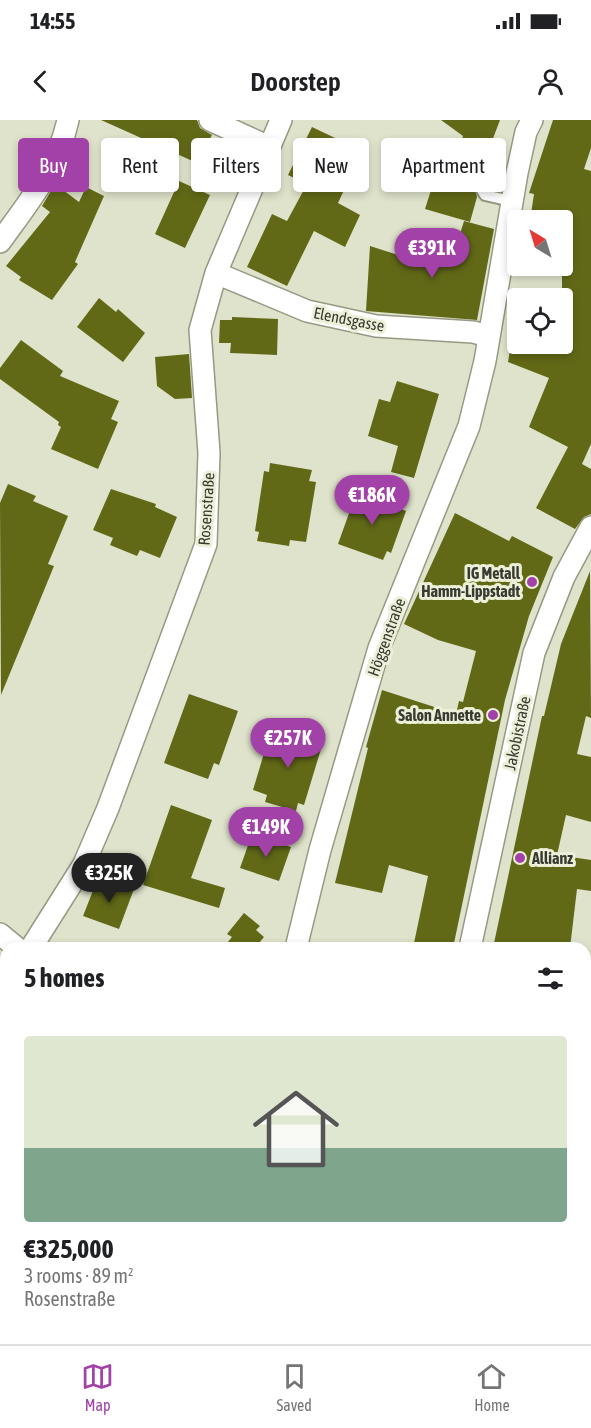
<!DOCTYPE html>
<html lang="en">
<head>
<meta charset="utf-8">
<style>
	body { margin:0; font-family:"Asap Condensed",sans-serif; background:#f6f6f6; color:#202124; height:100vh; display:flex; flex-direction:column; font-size:22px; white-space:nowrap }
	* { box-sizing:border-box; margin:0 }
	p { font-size:20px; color:#757577 }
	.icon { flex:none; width:33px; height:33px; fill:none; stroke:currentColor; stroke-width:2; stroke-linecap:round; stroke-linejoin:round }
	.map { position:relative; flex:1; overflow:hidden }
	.drawer { position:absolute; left:0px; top:822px; width:591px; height:402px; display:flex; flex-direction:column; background:#fff; border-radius:18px 18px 0 0; box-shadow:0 3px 9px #0003 }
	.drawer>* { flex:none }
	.hud { position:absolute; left:18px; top:18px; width:555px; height:54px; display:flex; gap:12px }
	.needle { width:39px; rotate:322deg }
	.buttons { position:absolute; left:507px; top:90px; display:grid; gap:12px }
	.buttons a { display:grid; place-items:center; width:66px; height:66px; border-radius:6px; background:#fff; box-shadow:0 3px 9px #0003; font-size:30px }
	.price { position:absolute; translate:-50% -51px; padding:0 14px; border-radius:21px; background:#a241a8; color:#fff; font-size:20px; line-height:39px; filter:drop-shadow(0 2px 3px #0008) }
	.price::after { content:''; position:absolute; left:50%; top:36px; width:18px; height:14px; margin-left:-9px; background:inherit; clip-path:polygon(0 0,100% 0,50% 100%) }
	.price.active { background:#222; color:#fff }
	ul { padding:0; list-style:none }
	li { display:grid; align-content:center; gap:12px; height:318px; padding:0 24px }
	li span { display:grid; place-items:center; height:186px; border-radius:6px; color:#555 }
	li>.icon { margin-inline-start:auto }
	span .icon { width:108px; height:108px; fill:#fffc; stroke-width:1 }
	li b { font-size:26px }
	h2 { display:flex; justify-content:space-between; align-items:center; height:72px; padding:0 24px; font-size:26px }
	.chip { padding:0 21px; border-radius:6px; background:#fff; box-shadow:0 3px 9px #0003; font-size:21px; line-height:54px }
	.chip.active { background:#a241a8; color:#fff }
	.status { display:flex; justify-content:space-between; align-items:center; height:42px; padding:0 30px; background:#fff; direction:ltr }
	.status svg { height:16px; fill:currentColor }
	header { display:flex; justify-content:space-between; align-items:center; height:78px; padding:0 24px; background:#fff; font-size:27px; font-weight:600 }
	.tab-bar { display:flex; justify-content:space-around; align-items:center; height:84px; border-top:2px solid #e0e0e0; background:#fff; font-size:16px; color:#757577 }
	.tab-bar a { display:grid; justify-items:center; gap:3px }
	.tab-bar .active { color:#a241a8 }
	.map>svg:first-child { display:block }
</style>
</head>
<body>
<div class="status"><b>14:55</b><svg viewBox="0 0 49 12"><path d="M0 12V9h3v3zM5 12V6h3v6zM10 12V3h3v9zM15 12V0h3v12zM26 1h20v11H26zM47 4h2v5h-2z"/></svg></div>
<header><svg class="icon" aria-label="back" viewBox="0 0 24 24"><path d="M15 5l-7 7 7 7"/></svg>Doorstep<svg class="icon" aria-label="person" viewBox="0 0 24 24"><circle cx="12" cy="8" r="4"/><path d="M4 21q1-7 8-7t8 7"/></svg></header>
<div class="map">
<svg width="591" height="1224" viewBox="0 0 591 1224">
	<rect width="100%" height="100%" fill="#dfe3cb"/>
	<path fill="#b2bf5a" d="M0 873 6 878V974L0 969Z"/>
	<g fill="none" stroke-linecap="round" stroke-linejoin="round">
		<path stroke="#899429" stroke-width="8" d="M0 959 6 964"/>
	</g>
	<path fill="#616917" d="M101 0H197L200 8 212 15 197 43Z
		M441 0H500L489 29 494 30 486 57 483 56 481 63 475 67 477 77 470 102 425 89 438 48 452 52 463 16Z
		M553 0H591V28L584 49 591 51V324L582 344 591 349V394L584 397 575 409 536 388 568 327 529 307 549 258 508 242 511 224H540L562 229V100H530L534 74 529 73Z
		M312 7 354 27 346 45 354 49 338 83 360 95 345 127 314 111 287 166 247 147 272 94 287 101 307 64 288 55Z
		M179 61 210 75 185 128 155 114Z
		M55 64 79 82 86 67 104 76 75 142 78 144 52 180 19 160 21 157 6 146 50 92 42 86Z
		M464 101 494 109 477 200 366 191 370 126 420 142 423 131 452 140Z
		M99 178 116 192 118 189 145 213 123 242 77 207Z
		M232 197 278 199 277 235 230 233 231 223H219L220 200H232Z
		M21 220 63 251 60 256 119 281 111 299 118 302 98 349 51 329 61 307 58 305 59 302 0 259V248Z
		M189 234 192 278 175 279 157 266 155 237Z
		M397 261 439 274 414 358 391 352 398 326 368 316 379 279 390 282Z
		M270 343 312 350 309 361 316 362 306 422 290 420 289 426 257 421 259 412 255 411 264 351 269 352Z
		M8 364 36 376 33 381 68 396 48 444 54 446 1 575 0 383Z
		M111 369 156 384 155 387 177 397 160 438 140 430 137 436 110 425 113 418 93 410Z
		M357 371 406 391 391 433 387 431 383 440 338 424Z
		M455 393 509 421 512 416 553 437 529 496 505 580 453 828H413L428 756 389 745 382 773 335 763 368 628 366 627 382 570 456 594 459 581 463 582 476 531 438 520 404 504Z
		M590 451 591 598 586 596 577 634 591 637V702L566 695 557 735 591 740V771L577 769 570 828H493L542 596H544L561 524Z
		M189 574 238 591 219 645 214 643 208 659 164 643Z
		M284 609 319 619 317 628 321 629 304 685 298 683 296 691 265 682 267 675 253 670 271 610 283 614Z
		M171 685 212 700 191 758 225 768 219 788 143 765Z
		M252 714 291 727 279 761 240 748Z
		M111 760 134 769 119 809 83 796 96 763 108 767Z
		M244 793 260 806 256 810 264 817 255 828H223L232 817 227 814Z"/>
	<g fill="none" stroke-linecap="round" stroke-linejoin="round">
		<g stroke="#969a83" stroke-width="14">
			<path id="service" d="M482 70 485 75 511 81"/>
		</g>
		<g stroke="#969a83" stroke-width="24">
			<path id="minor" d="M210 0 269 27
				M0 122C28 83 58 47 68 0
				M216 153 307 191 376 206 473 212 489 216
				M0 814 17 828
				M31 828 84 744 108 688 206 424 209 333 200 210 216 153 281 0
				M296 828 320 730 379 528 469 306 485 241 517 53 526 12 532 0
				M470 828 534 533 564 457 591 407
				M585 1211 591 1212
				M380 1224 382 1218"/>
		</g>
		<g stroke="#969a83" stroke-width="28">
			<path id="tertiary" d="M0 1222 4 1224"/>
		</g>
		<use href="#service" stroke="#fff" stroke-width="10"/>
		<use href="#minor" stroke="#fff" stroke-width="21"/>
		<use href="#tertiary" stroke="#fff" stroke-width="26"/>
	</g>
	<g fill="#a241a8" stroke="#ecf0d8" stroke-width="2">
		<circle cx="532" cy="462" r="6"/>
		<circle cx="493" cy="595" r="6"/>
		<circle cx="520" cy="738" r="6"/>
	</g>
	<g text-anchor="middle" stroke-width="6" stroke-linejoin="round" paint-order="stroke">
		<g font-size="16" fill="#393a31" stroke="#ecf0d8">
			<text transform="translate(349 199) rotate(11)" y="6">Elendsgasse</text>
			<text transform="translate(206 389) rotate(-86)" y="6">Rosenstraße</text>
			<text transform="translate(386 517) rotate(-70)" y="6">Höggenstraße</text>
			<text transform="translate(517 613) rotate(-78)" y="6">Jakobistraße</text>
		</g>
		<g font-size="16" font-weight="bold" fill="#393a31" stroke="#ecf0d8" text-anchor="end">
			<text x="520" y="459">IG Metall<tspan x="520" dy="18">Hamm-Lippstadt</tspan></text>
			<text x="481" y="601">Salon Annette</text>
			<text x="532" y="744" text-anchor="start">Allianz</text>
		</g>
	</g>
</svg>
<div class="buttons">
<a><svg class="needle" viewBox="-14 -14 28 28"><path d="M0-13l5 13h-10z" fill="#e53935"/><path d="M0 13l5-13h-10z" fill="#757577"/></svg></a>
<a><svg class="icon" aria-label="locate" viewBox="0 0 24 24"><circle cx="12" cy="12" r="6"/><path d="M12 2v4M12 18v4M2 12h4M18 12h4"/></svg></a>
</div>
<b class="price" style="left:432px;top:159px">€391K</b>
<b class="price" style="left:372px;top:406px">€186K</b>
<b class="price" style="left:288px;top:649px">€257K</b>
<b class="price" style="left:266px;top:738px">€149K</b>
<b class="price active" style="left:109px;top:784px">€325K</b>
<div class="hud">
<a class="chip active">Buy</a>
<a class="chip">Rent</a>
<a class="chip">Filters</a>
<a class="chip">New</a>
<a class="chip">Apartment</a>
</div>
<section class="drawer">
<h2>5 homes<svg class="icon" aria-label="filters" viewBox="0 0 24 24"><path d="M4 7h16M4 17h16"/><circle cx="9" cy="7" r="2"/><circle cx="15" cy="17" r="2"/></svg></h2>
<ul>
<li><span style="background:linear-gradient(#dfe7d0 60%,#7fa58c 0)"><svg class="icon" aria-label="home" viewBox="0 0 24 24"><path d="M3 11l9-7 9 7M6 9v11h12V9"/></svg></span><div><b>€325,000</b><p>3 rooms · 89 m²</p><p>Rosenstraße</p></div></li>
</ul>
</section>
</div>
<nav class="tab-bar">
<a class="active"><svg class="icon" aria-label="map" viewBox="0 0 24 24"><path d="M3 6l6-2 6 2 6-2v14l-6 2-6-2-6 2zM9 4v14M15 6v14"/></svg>Map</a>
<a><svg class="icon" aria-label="saved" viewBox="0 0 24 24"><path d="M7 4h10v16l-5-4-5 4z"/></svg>Saved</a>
<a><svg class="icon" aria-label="home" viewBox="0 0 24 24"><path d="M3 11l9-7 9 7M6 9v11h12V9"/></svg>Home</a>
</nav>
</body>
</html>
